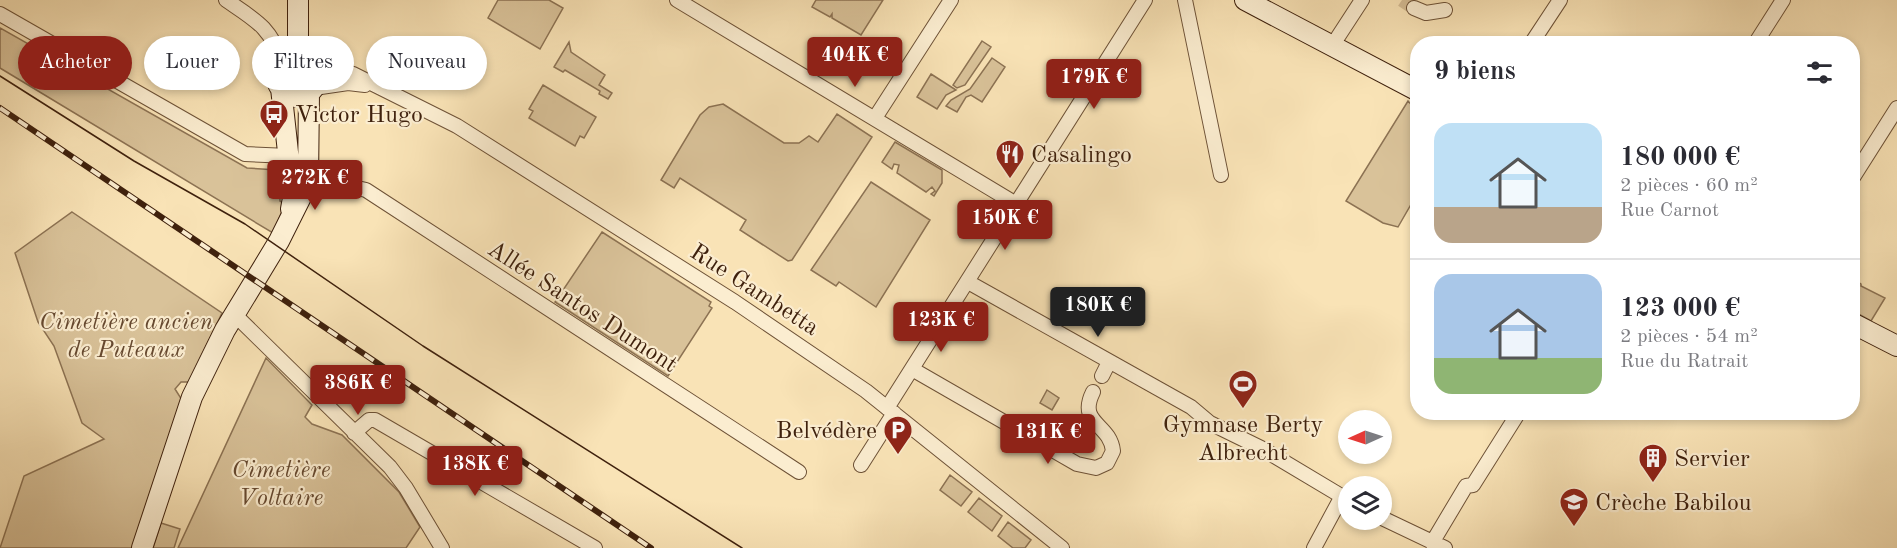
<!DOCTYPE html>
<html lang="fr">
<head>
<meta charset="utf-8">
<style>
	body { margin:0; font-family:"Old Standard TT",serif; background:#f7f7f7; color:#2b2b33; height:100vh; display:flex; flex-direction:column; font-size:22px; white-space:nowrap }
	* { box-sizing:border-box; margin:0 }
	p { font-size:20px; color:#7c7c81 }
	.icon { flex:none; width:33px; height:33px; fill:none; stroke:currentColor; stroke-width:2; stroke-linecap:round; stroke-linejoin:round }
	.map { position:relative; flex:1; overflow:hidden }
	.panel { position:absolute; left:1410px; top:36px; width:450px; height:384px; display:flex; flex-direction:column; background:#fff; border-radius:24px; box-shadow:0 3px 9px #0003 }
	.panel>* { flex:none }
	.top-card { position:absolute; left:18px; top:36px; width:570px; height:54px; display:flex; gap:12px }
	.needle { width:39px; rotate:267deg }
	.controls { position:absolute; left:1338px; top:410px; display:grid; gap:12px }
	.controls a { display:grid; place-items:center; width:54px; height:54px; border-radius:50%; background:#fff; box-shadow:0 3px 9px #0003; font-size:30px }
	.price { position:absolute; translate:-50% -51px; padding:0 14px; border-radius:6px; background:#8f2418; color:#fff; font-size:20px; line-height:39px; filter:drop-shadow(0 2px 3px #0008) }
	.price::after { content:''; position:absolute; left:50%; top:36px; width:18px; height:14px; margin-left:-9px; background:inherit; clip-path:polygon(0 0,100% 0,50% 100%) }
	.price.on { background:#222; color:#fff }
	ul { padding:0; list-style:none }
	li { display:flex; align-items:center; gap:18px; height:150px; padding:0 24px }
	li+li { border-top:2px solid #e1e1e2 }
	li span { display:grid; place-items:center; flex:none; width:168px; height:120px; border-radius:18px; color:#555 }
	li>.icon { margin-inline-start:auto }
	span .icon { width:72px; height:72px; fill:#fffc; stroke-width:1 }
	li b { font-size:26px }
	h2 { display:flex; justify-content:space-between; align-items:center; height:72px; padding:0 24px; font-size:26px }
	.chip { padding:0 21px; border-radius:27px; background:#fff; box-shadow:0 3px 9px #0003; font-size:21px; line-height:54px }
	.chip.on { background:#8f2418; color:#fff }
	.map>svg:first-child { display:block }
</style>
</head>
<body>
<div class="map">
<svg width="1897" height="548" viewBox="0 0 1897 548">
	<rect width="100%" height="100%" fill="#f9e3b6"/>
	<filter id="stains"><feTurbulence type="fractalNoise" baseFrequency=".00333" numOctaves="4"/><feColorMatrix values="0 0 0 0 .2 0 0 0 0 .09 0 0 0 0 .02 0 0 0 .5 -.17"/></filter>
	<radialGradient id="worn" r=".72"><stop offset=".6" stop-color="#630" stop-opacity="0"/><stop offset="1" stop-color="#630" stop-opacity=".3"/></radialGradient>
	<path fill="#d9c299" stroke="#8c7253" stroke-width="1.5" d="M498 0H549L563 8 540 49 488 18Z
		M816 0H883L861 35 832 18V14L830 17 812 7Z
		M0 28 247 168 277 170 280 181V201L285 204 273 233 0 68Z
		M982 41 991 47 965 85 957 88 953 85Z
		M569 42 571 52 605 75 599 85 612 93 608 99 599 94 600 91 565 70 563 72 554 67Z
		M992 58 1005 67 982 102 971 95 966 97 957 112 946 106 951 100 970 89Z
		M288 78a9 9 0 1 1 18 0a9 9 0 1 1-18 0Z
		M931 74 956 90 946 95 937 109 917 97Z
		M543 85 596 117 584 138 580 136 575 146 529 118 533 111 529 109Z
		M1408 101 1417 111V201H1413L1398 227 1383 223 1346 201Z
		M723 104 784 143H799L809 136 818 142 837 114 872 137 792 260 788 261 740 230 746 220 680 178 674 188 661 180 700 115 709 107Z
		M895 142 942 170V183L934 196 931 194 935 191 932 187 926 192 897 173 899 165 894 164 892 169 882 162Z
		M871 182 930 220 876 307 839 282 836 286 811 270Z
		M72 212 222 313 189 382H181L175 389 182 400 132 548H0L24 476 104 439 82 423 54 346 38 322 15 253Z
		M602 232 711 302 709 306 712 308 668 376 555 302Z
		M1853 278 1861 284V286L1885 298 1871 321 1853 311Z
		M266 358 312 405 305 417 312 424 342 435 399 492 420 527 406 548H178Z
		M1047 390 1059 398 1052 410 1040 403Z
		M950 475 972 492 961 506 940 490Z
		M979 498 1002 516 992 531 968 512Z
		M1008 522 1031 540 1025 548H1013L998 536Z
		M161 523 180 529 174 548H153Z"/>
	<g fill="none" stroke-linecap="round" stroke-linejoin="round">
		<path stroke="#d4bc94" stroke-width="14" stroke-dasharray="14 7" stroke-linecap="butt" d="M1402 0 1414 8
			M315 183 340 184"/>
		<g stroke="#6e5237" stroke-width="16">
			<path id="street" d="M226 0C257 21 270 27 283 63
				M677 0 1016 204
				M1185 0 1221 175
				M1414 8 1426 13 1445 10
				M0 14 245 154 289 156
				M1531 44 1560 0
				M1755 44 1783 0
				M1332 46 1362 0
				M310 62 353 74 457 126 735 302 866 391 1062 548
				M314 88 348 83 365 85
				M875 118 951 0
				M1852 179 1897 108
				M340 184 366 190 799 472
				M968 282 1191 407 1210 423 1261 448 1348 500
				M234 314 390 467 406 488 442 548
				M912 369 1077 464 1096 468 1107 463 1113 451C1110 423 1077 424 1093 392
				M1102 376 1109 362
				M887 408 1145 0
				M354 433 369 420H375L595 548
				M861 465 894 413
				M1382 518 1445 548
				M1432 543 1466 486 1473 485 1519 412
				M1314 548 1342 496"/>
		</g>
		<g stroke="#3f210d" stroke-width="22">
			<path id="secondary" d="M1245 0 1418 91
				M277 77a20 20 0 1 1 40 0a20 20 0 1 1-40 0Z
				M298 58V0
				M281 88 293 198 291 209
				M1852 323 1897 346
				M142 548 192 397 225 330 279 241 308 183 309 93"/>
		</g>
		<use href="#street" stroke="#fbedd0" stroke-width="14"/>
		<use href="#secondary" stroke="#fbedd0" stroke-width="20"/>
		<path stroke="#3f210d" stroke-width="1.5" d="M0 76 134 161 245 224 423 346 742 548"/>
		<g stroke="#3f210d" stroke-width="6">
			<path id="rail" d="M0 108 651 548"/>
		</g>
		<use href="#rail" stroke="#fbedd0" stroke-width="4" stroke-dasharray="11" stroke-linecap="butt"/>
	</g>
	<defs>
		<g id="bus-pin" transform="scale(1.5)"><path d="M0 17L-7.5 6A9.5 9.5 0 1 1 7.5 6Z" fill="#8f2418" stroke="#fbedd0"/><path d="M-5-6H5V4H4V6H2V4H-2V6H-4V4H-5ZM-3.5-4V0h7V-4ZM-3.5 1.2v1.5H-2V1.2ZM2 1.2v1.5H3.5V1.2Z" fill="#fff"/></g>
		<g id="restaurant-pin" transform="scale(1.5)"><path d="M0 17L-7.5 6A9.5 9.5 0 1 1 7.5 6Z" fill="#8f2418" stroke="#fbedd0"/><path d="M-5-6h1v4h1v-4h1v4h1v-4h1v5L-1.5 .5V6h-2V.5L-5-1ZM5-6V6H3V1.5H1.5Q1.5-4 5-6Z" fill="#fff"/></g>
		<g id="stadium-pin" transform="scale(1.5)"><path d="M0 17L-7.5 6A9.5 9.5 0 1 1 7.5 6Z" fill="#8f2418" stroke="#fbedd0"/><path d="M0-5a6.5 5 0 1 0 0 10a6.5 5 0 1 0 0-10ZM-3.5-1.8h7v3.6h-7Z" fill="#fff"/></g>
		<g id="parking-pin" transform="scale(1.5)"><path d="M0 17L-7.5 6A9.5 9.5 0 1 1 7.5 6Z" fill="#8f2418" stroke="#fbedd0"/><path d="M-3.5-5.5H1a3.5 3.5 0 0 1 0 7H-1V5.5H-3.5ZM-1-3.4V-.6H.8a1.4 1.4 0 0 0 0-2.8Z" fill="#fff"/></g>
		<g id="building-pin" transform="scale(1.5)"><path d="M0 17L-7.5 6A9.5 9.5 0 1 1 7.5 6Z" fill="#8f2418" stroke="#fbedd0"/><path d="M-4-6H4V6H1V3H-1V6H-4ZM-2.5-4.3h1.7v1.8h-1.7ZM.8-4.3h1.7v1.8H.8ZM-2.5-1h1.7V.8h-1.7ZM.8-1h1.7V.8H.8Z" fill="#fff"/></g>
		<g id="school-pin" transform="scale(1.5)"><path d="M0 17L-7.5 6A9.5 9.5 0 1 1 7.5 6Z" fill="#8f2418" stroke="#fbedd0"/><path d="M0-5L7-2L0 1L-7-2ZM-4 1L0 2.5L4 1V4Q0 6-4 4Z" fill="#fff"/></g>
	</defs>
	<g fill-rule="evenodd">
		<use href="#bus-pin" x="274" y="114"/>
		<use href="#restaurant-pin" x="1010" y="154"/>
		<use href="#stadium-pin" x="1243" y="384"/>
		<use href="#parking-pin" x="898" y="430"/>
		<use href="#building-pin" x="1653" y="458"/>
		<use href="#school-pin" x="1574" y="502"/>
	</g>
	<g text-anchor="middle" stroke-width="4.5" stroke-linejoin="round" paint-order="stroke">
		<g font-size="24" fill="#3f210d" stroke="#fbedd0" text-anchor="start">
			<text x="295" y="122">Victor Hugo</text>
			<text x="1031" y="162">Casalingo</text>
			<text x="1243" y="432" text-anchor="middle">Gymnase Berty<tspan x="1243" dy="28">Albrecht</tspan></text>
			<text x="877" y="438" text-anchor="end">Belvédère</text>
			<text x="1674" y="466">Servier</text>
			<text x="1595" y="510">Crèche Babilou</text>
		</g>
		<g font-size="24" fill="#3f210d" stroke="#fbedd0">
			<text transform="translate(755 289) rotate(33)" y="8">Rue Gambetta</text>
			<text transform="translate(583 306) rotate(33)" y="8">Allée Santos Dumont</text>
		</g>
		<g font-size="24" font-style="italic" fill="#664930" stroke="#fbedd0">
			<text x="126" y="329">Cimetière ancien<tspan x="126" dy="28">de Puteaux</tspan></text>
			<text x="281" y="477">Cimetière<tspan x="281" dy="28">Voltaire</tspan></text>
		</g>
	</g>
	<rect width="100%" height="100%" filter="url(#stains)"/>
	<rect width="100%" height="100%" fill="url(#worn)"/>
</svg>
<div class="controls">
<a><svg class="needle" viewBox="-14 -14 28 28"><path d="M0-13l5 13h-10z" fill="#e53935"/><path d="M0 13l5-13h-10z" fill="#7c7c81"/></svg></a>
<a><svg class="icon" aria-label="layers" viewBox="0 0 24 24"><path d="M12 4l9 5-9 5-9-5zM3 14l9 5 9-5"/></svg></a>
</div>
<b class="price" style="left:855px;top:88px">404K €</b>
<b class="price" style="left:1094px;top:110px">179K €</b>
<b class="price" style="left:315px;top:211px">272K €</b>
<b class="price" style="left:1005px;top:251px">150K €</b>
<b class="price on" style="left:1098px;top:338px">180K €</b>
<b class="price" style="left:941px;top:353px">123K €</b>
<b class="price" style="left:358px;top:416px">386K €</b>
<b class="price" style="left:1048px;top:465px">131K €</b>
<b class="price" style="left:475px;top:497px">138K €</b>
<div class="top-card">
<a class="chip on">Acheter</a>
<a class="chip">Louer</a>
<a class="chip">Filtres</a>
<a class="chip">Nouveau</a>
</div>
<section class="panel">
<h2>9 biens<svg class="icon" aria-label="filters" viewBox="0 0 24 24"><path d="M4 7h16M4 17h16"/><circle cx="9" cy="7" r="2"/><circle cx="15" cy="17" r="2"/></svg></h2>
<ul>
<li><span style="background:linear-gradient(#bfe0f5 70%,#b9a48a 0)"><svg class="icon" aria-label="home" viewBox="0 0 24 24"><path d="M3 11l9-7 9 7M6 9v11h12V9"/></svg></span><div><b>180 000 €</b><p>2 pièces · 60 m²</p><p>Rue Carnot</p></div></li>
<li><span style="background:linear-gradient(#a9c7e8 70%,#8fb573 0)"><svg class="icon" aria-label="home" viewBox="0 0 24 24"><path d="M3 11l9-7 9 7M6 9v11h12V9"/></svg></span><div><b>123 000 €</b><p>2 pièces · 54 m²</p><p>Rue du Ratrait</p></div></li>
</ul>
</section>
</div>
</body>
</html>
